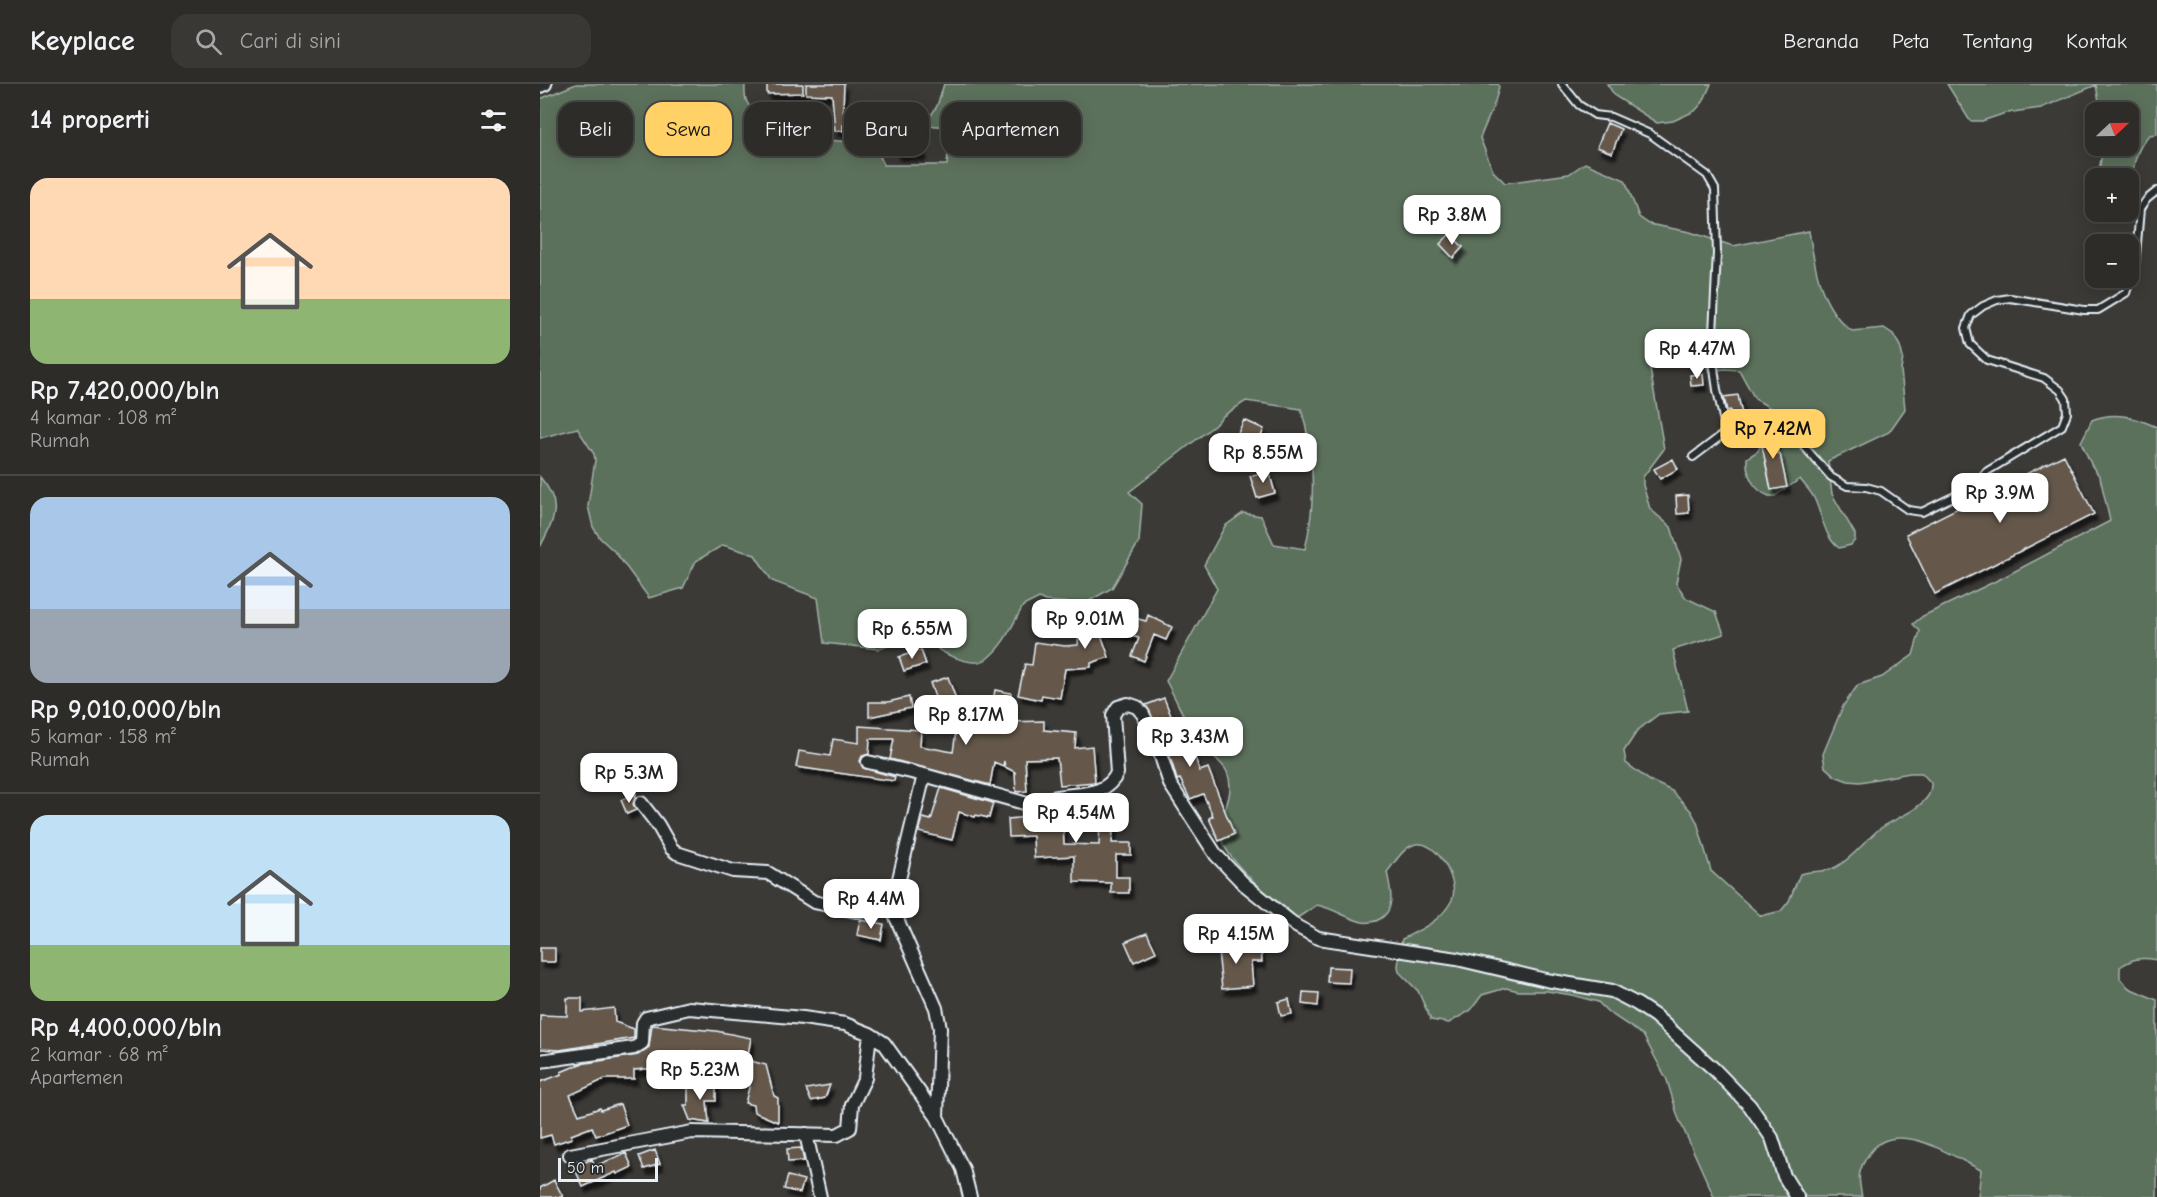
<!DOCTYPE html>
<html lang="id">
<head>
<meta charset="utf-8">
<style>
	body { margin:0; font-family:"Comic Neue",sans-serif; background:#393835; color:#f1f3f6; height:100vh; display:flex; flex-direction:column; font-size:22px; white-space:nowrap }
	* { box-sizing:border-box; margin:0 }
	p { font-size:20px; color:#a7a7a8 }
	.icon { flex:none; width:33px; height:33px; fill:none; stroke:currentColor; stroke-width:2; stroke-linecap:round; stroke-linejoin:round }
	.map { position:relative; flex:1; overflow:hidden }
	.sheet { display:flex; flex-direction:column; background:#2d2c29; width:540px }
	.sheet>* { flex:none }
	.banner { position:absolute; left:18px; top:18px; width:570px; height:54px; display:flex; gap:12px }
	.needle { width:39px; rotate:68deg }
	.controls { position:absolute; left:1545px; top:18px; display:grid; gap:12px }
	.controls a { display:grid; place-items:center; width:54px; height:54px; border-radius:12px; background:#2d2c29; box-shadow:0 3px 15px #0003,0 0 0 2px #484846; font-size:30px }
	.scale { position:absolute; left:18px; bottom:15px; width:100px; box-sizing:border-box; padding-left:6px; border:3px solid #e8f1f8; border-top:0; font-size:16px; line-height:21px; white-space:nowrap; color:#e8f1f8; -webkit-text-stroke:4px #2a2d2e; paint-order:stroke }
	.price { position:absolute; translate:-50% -51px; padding:0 14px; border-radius:12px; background:#fff; color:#222; font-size:20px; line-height:39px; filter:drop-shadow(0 2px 3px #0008) }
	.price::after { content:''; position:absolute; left:50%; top:36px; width:18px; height:14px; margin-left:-9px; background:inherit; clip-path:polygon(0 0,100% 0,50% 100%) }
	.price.on { background:#ffd166; color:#111 }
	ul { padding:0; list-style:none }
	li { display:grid; align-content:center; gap:12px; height:318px; padding:0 30px }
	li+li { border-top:2px solid #484846 }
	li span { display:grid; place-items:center; height:186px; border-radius:18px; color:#555 }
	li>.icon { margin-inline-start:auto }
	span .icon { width:108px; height:108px; fill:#fffc; stroke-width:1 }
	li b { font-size:26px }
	h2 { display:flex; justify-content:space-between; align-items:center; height:72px; padding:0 30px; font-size:26px }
	.tag { padding:0 21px; border-radius:18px; background:#2d2c29; box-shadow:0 3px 15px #0003,0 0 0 2px #484846; font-size:21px; line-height:54px }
	.tag.on { background:#ffd166; color:#111 }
	header { display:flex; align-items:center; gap:36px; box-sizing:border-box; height:84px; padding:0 30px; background:#2d2c29; border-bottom:2px solid #484846 }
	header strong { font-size:28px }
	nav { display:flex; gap:33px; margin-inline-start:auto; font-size:21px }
	.search { width:420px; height:54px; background:#393835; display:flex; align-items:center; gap:15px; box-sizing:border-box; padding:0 21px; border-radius:18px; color:#a7a7a8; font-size:22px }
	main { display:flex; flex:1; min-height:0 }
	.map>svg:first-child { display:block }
</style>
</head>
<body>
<header>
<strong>Keyplace</strong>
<div class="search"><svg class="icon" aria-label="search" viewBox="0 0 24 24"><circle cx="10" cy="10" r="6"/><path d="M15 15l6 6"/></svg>Cari di sini</div>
<nav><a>Beranda</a><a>Peta</a><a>Tentang</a><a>Kontak</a></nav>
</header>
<main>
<section class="sheet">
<h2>14 properti<svg class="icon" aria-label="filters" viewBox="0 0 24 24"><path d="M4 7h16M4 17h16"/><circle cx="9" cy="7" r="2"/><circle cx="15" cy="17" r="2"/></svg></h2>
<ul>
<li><span style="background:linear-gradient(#ffd9b3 65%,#8fb573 0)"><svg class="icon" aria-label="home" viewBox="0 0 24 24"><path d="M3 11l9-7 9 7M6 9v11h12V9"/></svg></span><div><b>Rp 7,420,000/bln</b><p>4 kamar · 108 m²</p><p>Rumah</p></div></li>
<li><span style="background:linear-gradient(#a9c7e8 60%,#9aa5b1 0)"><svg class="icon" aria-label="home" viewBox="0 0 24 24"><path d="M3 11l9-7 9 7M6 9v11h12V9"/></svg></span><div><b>Rp 9,010,000/bln</b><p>5 kamar · 158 m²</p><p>Rumah</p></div></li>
<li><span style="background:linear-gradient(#bfe0f5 70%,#8fb573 0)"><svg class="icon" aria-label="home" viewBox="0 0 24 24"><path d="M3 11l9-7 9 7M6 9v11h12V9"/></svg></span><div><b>Rp 4,400,000/bln</b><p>2 kamar · 68 m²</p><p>Apartemen</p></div></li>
</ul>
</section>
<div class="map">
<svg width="1617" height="1113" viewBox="0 0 1617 1113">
	<defs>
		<filter id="shadow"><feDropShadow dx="3.5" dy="6" stdDeviation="1.5" flood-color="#0009"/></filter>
	</defs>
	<rect width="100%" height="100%" fill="#3c3a37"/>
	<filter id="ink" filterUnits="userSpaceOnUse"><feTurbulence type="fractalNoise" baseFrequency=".0167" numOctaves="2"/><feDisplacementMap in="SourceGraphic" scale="12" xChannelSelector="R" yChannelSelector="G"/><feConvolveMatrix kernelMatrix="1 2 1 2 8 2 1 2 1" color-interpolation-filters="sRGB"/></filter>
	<g filter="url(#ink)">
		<path fill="#5c715c" stroke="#a2b1aa" stroke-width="1.5" d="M36 0H205C205 6 204 13 207 18 226 60 296 56 334 59L344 81H407L410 43 385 41 397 22 404 0H958L959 2C956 21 947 36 940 54L953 87 965 99 1029 90 1045 79 1085 96 1099 133 1109 140 1150 148 1193 162 1269 147C1275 184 1280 224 1312 247L1344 244 1353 250 1360 262 1363 274 1361 286 1365 325 1349 348 1288 377 1292 410 1315 450V456L1311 461 1299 464C1284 453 1282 430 1274 414 1271 407 1264 401 1260 395L1235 412H1229C1213 406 1206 390 1207 374L1218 367 1234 330 1232 325 1215 315 1199 286 1185 285 1169 287 1157 266 1109 279 1124 365 1103 393V401L1110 425 1131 443 1141 475 1136 499 1146 514 1176 528 1184 550 1133 566 1148 627 1119 630 1098 646 1084 667 1086 679 1109 696 1132 707 1151 727 1157 738 1171 787 1221 832 1241 827 1249 817 1260 790C1272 786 1286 789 1296 783 1313 774 1324 758 1338 746 1354 734 1376 729 1388 712 1390 709 1391 703 1391 699L1382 689H1370L1320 698 1308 697 1295 692 1285 683 1283 670 1303 622 1318 601 1342 593 1373 571 1380 547 1373 540 1383 532 1462 494 1570 437 1560 393 1552 382 1541 358 1552 336C1576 326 1595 334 1617 343V876C1601 873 1593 874 1580 883V895L1589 904 1617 916V1113H1438L1441 1086C1410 1071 1354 1032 1329 1070 1317 1087 1318 1093 1322 1113H1174L1138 1033 1127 996 1103 951 1068 928 1058 918 1032 911 1007 907H979L966 904 942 911 931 926 909 939 891 936 878 907 859 888 858 882 862 855C882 845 901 837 912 816 920 799 896 752 873 761 862 765 854 780 847 788 850 804 857 825 840 835 835 838 827 839 822 838 806 834 793 824 777 821L757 834C736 817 674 771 680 741 685 724 695 706 687 688 681 675 666 669 658 658 646 639 637 617 626 597L677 505 664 481 685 442 703 429 721 432 734 460 765 465C776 420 775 370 761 325L706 317 683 332 675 341 589 408 602 420 599 458 572 504 544 520 505 517 499 514 483 522C473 540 463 564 445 576 434 583 409 572 399 566 393 561 388 554 382 549L339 565 284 559 278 514 232 497 215 471 183 461 156 477 143 504 109 514 76 469 60 454 53 443 48 422 55 376 54 370 37 344 0 354V15Z
			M1067 0H1171L1163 18 1155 27 1133 37 1117 39 1075 12Z
			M1407 0H1617V50L1609 51C1592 69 1592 94 1589 117L1588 94H1558L1563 62H1588V28H1561L1556 1 1501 24 1466 29 1442 37H1430Z
			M0 393C23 420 15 434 0 463Z"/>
		<path fill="#65584c" stroke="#e8f1f8" stroke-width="1.5" filter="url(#shadow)" d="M227 0H263V9L227 10Z
			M266 0H304L303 24 306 41H303V47H295L292 11 266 10Z
			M327 24 340 25 339 43 325 42Z
			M1067 39 1081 45 1072 69 1057 63Z
			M357 56 382 57V71L356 70Z
			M910 150 923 163 913 174 900 160Z
			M1163 290 1164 301 1151 302 1150 291Z
			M1198 311 1203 336 1193 340 1190 326 1187 327 1184 313Z
			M704 336 724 345 717 362 696 353Z
			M1234 345 1238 370H1240L1247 403 1231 406 1219 347Z
			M1524 371 1554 430 1395 510 1366 450Z
			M1133 375 1138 385 1120 395 1114 385Z
			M729 387 735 409 717 414 710 392Z
			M1148 411 1149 429 1137 430 1136 412Z
			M541 524 568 527 606 537 608 531 632 543 626 556 614 551 604 577 592 572 599 554 559 545 569 573 551 579V583L525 585 520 614 502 611 501 616 478 611 485 580 492 581 495 558 525 562 538 561Z
			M381 566 386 580 364 587 359 573Z
			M408 593 422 632 420 633 440 635 442 616 453 617 455 606 471 609 466 638 504 637V646L536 649 535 664 552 662 555 698 520 701 517 674 485 675 487 707 476 708 475 688 465 683 464 677 463 682 454 678 450 701 350 675 354 655H330L329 670 322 672 320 677 323 684 355 693 354 697 256 683 259 667 290 672 293 655 319 659V642L381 646 380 662 413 668 418 633 404 638 390 599Z
			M369 613 371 624 329 633V618H348Z
			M624 614 638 649 642 647 650 660 660 687 668 684 694 750 679 757 669 734 673 732 663 710 650 715 640 695 637 696 628 666 606 621Z
			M401 704 453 719 449 734 436 731 435 733 419 728 412 756 379 748 383 734 391 736Z
			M96 710 93 720 96 726 87 730 81 716Z
			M556 717 558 734 523 740 524 760 559 761 560 736 574 737 572 759H591V771H576V793H589V809H571V799L534 798V772L494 774 493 752 469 753 468 735 519 730V722Z
			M320 836 344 840 341 856 317 851Z
			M607 849 616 868 594 878 585 858Z
			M694 856 695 866 721 865 722 878H711L713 902 682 905 677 857Z
			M0 864H15V878H0Z
			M788 883 810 884 809 899 787 898Z
			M763 908 779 909 778 922 762 920Z
			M27 914H42V928L74 924 75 938 94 945V954L20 966 0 965V931L27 932Z
			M749 915 752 930 741 932 738 918Z
			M112 941 176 947 211 954 207 976 226 981 234 1012 238 1014V1038L214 1028 213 1021 205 1019 211 996 185 993 186 972 153 967 154 981 94 986V995H65L30 1011 39 1031 60 1024 61 1026 80 1020 87 1041 56 1052 52 1043 31 1051 32 1054 14 1060 11 1051 0 1054V998L22 990 21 988 40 980 98 971 109 963Z
			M176 999V1017H167L169 1039 150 1036 144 1021H148V1000Z
			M290 1001 285 1014 271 1017 266 1005Z
			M261 1064 264 1077 248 1078 247 1065Z
			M115 1066 120 1080 104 1085 99 1072Z
			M86 1069 92 1083 77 1090 76 1088 43 1103 34 1083 52 1075 55 1082Z
			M248 1092 264 1096 260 1109 244 1105Z
			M14 1096 23 1113H0V1104Z"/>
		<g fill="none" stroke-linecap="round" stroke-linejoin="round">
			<g stroke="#e8f1f8" stroke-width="10">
				<path id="service" d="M1022 0 1039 21 1055 31 1071 33 1110 50 1167 91 1175 105 1177 169 1172 269 1177 306 1186 348
					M1153 373 1186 348 1206 340 1228 335 1247 343 1291 393 1307 402 1326 403 1341 407 1368 426 1382 428 1433 403 1446 388 1522 342 1527 329 1526 315 1520 306 1504 294 1447 276 1430 260 1426 244 1431 231 1443 222 1457 216 1470 214 1544 226H1558L1586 209 1595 182 1600 125 1607 115 1617 107"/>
			</g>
			<g stroke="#e8f1f8" stroke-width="16">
				<path id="minor" d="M0 2 5 0
					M328 678 384 691 352 824 396 924 400 944 397 1033 423 1085 430 1113
					M384 691 491 721C500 718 509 714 518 713 539 709 567 712 577 689L573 631 578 623 588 620 597 623 603 630 620 669 630 700 676 771 704 800 756 842 778 854 917 875 1006 896 1072 907 1097 920 1115 932 1175 986 1210 1022 1232 1054 1244 1092 1257 1113
					M101 719 118 741 131 764 137 769 193 787 228 789 274 818 316 827 352 824
					M0 977 94 964 102 959 103 939 106 934 149 924 263 934 305 940 330 950 344 959 397 1033
					M266 1050 280 1113
					M30 1071 152 1048 297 1051 310 1044 312 1021 325 994 330 950"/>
			</g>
			<use href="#service" stroke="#2a2d2e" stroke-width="6"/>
			<use href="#minor" stroke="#2a2d2e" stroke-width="12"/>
		</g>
	</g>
</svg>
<div class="controls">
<a><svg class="needle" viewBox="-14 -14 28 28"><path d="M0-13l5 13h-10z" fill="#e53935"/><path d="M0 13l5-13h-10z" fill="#a7a7a8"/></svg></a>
<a>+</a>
<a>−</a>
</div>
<div class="scale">50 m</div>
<b class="price" style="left:912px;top:162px">Rp 3.8M</b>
<b class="price" style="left:1157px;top:296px">Rp 4.47M</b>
<b class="price on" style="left:1233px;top:376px">Rp 7.42M</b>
<b class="price" style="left:723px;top:400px">Rp 8.55M</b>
<b class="price" style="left:1460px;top:440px">Rp 3.9M</b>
<b class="price" style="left:545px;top:566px">Rp 9.01M</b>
<b class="price" style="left:372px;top:576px">Rp 6.55M</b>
<b class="price" style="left:426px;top:662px">Rp 8.17M</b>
<b class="price" style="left:650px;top:684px">Rp 3.43M</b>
<b class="price" style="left:89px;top:720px">Rp 5.3M</b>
<b class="price" style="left:536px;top:760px">Rp 4.54M</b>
<b class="price" style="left:331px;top:846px">Rp 4.4M</b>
<b class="price" style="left:696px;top:881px">Rp 4.15M</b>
<b class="price" style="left:160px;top:1017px">Rp 5.23M</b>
<div class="banner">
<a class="tag">Beli</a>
<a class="tag on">Sewa</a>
<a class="tag">Filter</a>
<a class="tag">Baru</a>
<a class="tag">Apartemen</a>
</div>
</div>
</main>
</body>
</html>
